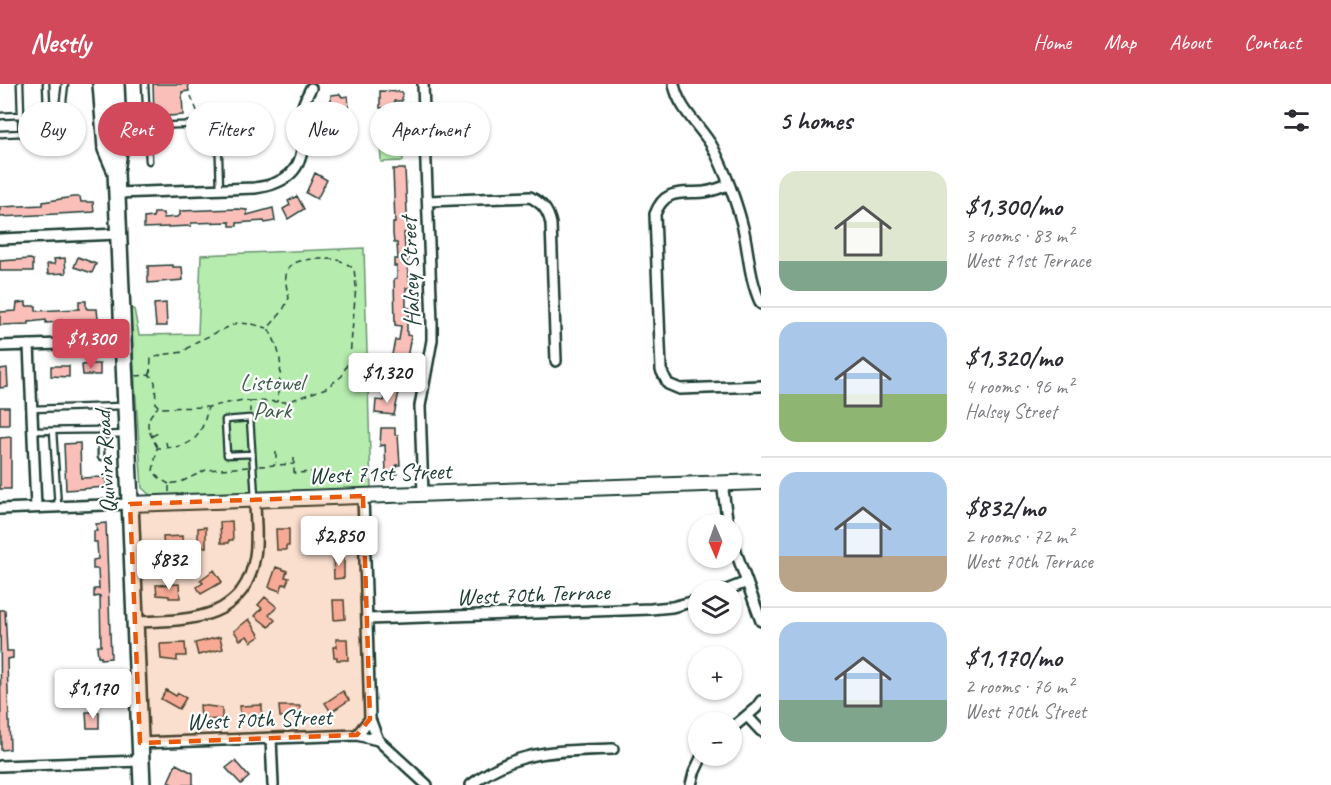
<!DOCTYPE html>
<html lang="en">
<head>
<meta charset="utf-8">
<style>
	body { margin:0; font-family:Caveat,sans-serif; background:#f7f7f7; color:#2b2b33; height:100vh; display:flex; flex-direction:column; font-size:22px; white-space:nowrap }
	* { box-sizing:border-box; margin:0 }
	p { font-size:20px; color:#7c7c81 }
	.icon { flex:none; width:33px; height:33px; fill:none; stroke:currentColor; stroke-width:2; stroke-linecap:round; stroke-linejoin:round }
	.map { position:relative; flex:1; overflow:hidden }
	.drawer { display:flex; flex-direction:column; background:#fff; width:570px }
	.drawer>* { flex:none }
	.guide { position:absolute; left:18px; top:18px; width:570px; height:54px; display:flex; gap:12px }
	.needle { width:39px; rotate:178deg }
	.tools { position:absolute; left:688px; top:430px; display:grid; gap:12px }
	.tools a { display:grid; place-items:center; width:54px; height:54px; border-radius:50%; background:#fff; box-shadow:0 2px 4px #0004; font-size:30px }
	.price { position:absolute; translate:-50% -51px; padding:0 14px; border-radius:6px; background:#fff; color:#222; font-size:20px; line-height:39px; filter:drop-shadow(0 2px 3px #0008) }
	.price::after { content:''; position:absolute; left:50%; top:36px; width:18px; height:14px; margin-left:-9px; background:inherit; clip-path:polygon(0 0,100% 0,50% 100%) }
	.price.selected { background:#d1495b; color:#fff }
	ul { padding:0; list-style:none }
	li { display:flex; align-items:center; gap:18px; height:150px; padding:0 18px }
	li+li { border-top:2px solid #e1e1e2 }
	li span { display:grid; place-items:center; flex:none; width:168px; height:120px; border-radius:18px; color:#555 }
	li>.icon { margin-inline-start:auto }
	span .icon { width:72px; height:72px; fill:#fffc; stroke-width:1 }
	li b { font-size:26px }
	h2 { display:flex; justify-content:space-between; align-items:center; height:72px; padding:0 18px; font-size:26px }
	.tag { padding:0 21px; border-radius:27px; background:#fff; box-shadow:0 2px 4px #0004; font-size:21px; line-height:54px }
	.tag.selected { background:#d1495b; color:#fff }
	header { display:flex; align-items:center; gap:36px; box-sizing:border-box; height:84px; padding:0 30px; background:#d1495b; color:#fff }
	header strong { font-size:28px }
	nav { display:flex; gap:33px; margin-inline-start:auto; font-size:21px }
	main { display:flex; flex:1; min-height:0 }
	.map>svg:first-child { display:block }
</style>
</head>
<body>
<header>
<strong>Nestly</strong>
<nav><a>Home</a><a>Map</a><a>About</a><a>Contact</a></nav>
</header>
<main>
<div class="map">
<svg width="761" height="701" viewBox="0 0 761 701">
	<rect width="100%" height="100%" fill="#fff"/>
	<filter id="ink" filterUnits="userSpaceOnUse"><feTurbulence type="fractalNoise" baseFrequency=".0167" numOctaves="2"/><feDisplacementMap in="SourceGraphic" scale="12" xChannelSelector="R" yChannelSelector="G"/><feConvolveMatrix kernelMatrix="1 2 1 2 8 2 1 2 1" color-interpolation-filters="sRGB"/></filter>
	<g filter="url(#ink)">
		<path fill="#b6ecae" stroke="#6a9471" stroke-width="1.5" d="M401 33 403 77 381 78 379 34Z
			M364 164 371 405 151 412 142 404 130 225H134L139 251 198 250 201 171Z"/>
		<path fill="#fbbfba" stroke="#1f3d34" stroke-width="1.5" d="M153 0H188L189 7 182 8 183 31 168 32V37H162V32H154Z
			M380 7 402 8V17H394V24H380Z
			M340 10 342 13 348 12 349 24 331 26V11Z
			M393 85H405L408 149H404L405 165H408L409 175H407L410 204H406V223L410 224V232H407V251L411 252 404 290 399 289 397 298 387 295 395 256H399L401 242 395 241 394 195 397 194V182H394V175H398L397 159H394L393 150V139H395Z
			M315 89 327 96 317 115 306 109Z
			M297 112 304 125 288 135 283 125 290 121 288 117Z
			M73 113H80L81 118H93L94 128 0 133V123L43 121V118Z
			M273 124 275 137 265 139 264 137 237 139V142H230V138L191 139V142L144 144V134L153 133 154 129H163L164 134 177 133 180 131V127L237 125 247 126V131Z
			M78 173 96 180 92 189 74 183Z
			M65 174 66 189 48 190 47 180H55L54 175Z
			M30 175 33 176V187H0V177Z
			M173 181V183H182L183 196 148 199V182Z
			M79 217H86V224L88 225H97L98 235 61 236V238L46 239V236L29 238V240L0 241V228L16 227 17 219 26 218V222H36V227L79 225Z
			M166 219 167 242H156L154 220Z
			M90 280H100V291H83L82 281Z
			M51 282H69V293L51 292Z
			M7 284 8 303 0 304V285Z
			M385 307 399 308 394 331 375 329 376 316 384 317Z
			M0 323H9V341H0Z
			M381 344H395V351H398L400 381H396L397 390H386L385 361 380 362Z
			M11 353V405H0V354Z
			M80 359 81 394 104 393V395H106V403L66 406 64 360Z
			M232 437 233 456H229V459H221L220 438Z
			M106 439 111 574 101 575V573H98L97 562H101L100 512 94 513V505H99L98 485H93V476L98 475 97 458H94V447H97L96 440Z
			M206 443V463H198V444Z
			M276 445H289V462H286V466H277Z
			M182 452 183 466 164 467 163 453Z
			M333 471H344V494L334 495Z
			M276 483 287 487 285 493 289 494 286 501 283 500 280 507 269 503Z
			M214 486 222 498 201 510 197 503 203 499 200 496Z
			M179 500 180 514H169V512L157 511 156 501Z
			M265 513 277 523 269 531 275 536 269 543 255 532 262 524 258 521Z
			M333 516H344L345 535 334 536Z
			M0 526H5L7 567H13V574L7 575V578L10 665 1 666Z
			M249 535 260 552 251 558 247 552 240 556 234 547Z
			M220 553 223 565 198 571 195 559Z
			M336 555H347L348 576H337V573H334L333 563H337Z
			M185 559 186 572H177V577L161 575 160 560Z
			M166 606 176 612 178 609 186 614 179 625 161 615Z
			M343 607 349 616 331 628 325 619Z
			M200 621 222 624V635L201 636Z
			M262 621V632L240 633V622Z
			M279 622H300V632L280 633Z
			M86 628H99V644H87Z
			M235 677 249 693 241 700 226 684Z
			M176 680 193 689V701H174L168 698Z"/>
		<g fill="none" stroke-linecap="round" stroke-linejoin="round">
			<g stroke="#1f3d34" stroke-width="9">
				<path id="lane" d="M20 0 21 31
					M46 0 48 48
					M145 0 149 77
					M0 32 21 31 22 50
					M147 42 210 40 218 44 220 106
					M0 50 48 48 60 43 65 0
					M32 325 123 322
					M33 347 100 346 101 351
					M53 347 58 423
					M252 370 227 371 225 336 250 334 255 413
					M101 373V351L124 350"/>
			</g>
			<g stroke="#1f3d34" stroke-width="14">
				<path id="street" d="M674 0C678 24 700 42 712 62 725 86 738 122 744 148 749 173 750 197 761 220
					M728 101C720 104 713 107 704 108 681 110 665 104 655 130L661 286 668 300 680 305 761 302
					M117 109 255 104C285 100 303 87 303 55 303 44 301 32 303 22 305 15 308 10 311 4
					M428 117 530 113C542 119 548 126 551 140L556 277
					M0 155 119 150
					M29 261 36 423
					M0 262 122 258
					M722 399 728 441
					M423 410 420 322 432 256V239L423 0
					M0 425 130 420
					M732 457 761 537
					M724 507 747 498
					M368 535 651 525 672 523 699 516
					M135 538C187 536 245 538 255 472 258 454 255 434 255 416
					M747 632 761 647
					M370 635 378 656
					M732 644 756 624 761 617
					M357 651 370 635 363 412
					M271 654 273 701
					M140 659 357 651 378 656 427 701
					M0 682 141 677
					M471 701C515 665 560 667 613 665
					M691 701 694 689 702 672"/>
			</g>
			<g stroke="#1f3d34" stroke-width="18">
				<path id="secondary" d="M130 420 761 398"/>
			</g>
			<g stroke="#1f3d34" stroke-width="20">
				<path id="primary" d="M101 0 106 65 116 88
					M116 0 119 67 116 88 142 701"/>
			</g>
			<path stroke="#1f3d34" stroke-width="1.5" stroke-dasharray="6 4.5" stroke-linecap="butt" d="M191 12 200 34
				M150 291 151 275 161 271 183 268 196 258 237 239 252 240 267 244
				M136 292 150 291 155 298 156 320 160 324 207 323
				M250 317 287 318 326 304 342 292 350 273 356 202 354 185C340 174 335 175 318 175 287 176 281 184 289 214L282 228 268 244C285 274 281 285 277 318
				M152 352 158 349 161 351
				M166 358 167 363
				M157 363C148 345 142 338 158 323
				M276 368V379
				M294 374V389L318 388V386
				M259 382 294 380
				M169 400 160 395 153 387 157 364C192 364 201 356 208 323L243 316 250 317V328
				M169 408V400L181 398 206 386 248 383"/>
			<use href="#lane" stroke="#fff" stroke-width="4.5"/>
			<use href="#street" stroke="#fff" stroke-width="9"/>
			<use href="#secondary" stroke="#fff" stroke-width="14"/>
			<use href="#primary" stroke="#fff" stroke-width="15"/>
		</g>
	</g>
	<path fill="#e8590c" fill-opacity="0.2" stroke="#e8590c" stroke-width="4.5" stroke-dasharray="12 8" stroke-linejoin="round" d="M363 412 370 635 357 651 140 659 130 420Z"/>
	<g text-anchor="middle" stroke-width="4.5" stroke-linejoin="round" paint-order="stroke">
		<g font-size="24" fill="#1f3d34" stroke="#fff">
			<text transform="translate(410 188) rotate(-92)" y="8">Halsey Street</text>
			<text transform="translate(105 378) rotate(-93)" y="8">Quivira Road</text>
			<text transform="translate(380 389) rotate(-2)" y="8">West 71st Street</text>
			<text transform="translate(533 510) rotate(-2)" y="8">West 70th Terrace</text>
			<text transform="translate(259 635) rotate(-2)" y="8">West 70th Street</text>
		</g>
		<g font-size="24" fill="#3d604c" stroke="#fff">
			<text x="272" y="306">Listowel<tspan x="272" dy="28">Park</tspan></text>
		</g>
	</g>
</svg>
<div class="tools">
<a><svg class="needle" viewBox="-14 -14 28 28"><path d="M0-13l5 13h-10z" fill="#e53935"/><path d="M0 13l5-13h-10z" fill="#7c7c81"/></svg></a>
<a><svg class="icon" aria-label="layers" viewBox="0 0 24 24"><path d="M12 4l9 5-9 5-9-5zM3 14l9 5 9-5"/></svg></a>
<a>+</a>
<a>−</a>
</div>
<b class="price selected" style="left:91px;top:286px">$1,300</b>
<b class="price" style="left:387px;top:320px">$1,320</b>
<b class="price" style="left:339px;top:483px">$2,850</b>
<b class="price" style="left:169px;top:507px">$832</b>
<b class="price" style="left:93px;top:636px">$1,170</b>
<div class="guide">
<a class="tag">Buy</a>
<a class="tag selected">Rent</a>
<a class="tag">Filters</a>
<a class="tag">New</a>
<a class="tag">Apartment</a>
</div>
</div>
<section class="drawer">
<h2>5 homes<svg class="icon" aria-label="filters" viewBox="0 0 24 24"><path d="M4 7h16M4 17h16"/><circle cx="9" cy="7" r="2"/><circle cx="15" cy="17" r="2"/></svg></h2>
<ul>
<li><span style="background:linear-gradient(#dfe7d0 75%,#7fa58c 0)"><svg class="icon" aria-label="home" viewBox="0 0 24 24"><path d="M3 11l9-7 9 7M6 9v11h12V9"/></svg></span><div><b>$1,300/mo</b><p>3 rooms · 83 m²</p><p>West 71st Terrace</p></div></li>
<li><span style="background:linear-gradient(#a9c7e8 60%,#8fb573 0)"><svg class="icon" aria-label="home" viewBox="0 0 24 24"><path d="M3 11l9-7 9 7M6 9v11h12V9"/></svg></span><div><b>$1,320/mo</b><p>4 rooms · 96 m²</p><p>Halsey Street</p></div></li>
<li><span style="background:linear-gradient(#a9c7e8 70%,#b9a48a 0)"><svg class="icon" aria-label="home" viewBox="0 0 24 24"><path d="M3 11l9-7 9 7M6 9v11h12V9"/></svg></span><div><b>$832/mo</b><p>2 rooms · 72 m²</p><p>West 70th Terrace</p></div></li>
<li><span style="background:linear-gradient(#a9c7e8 65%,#7fa58c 0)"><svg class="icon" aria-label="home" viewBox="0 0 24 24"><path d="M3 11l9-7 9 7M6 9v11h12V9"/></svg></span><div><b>$1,170/mo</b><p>2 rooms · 76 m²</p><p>West 70th Street</p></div></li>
</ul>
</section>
</main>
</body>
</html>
